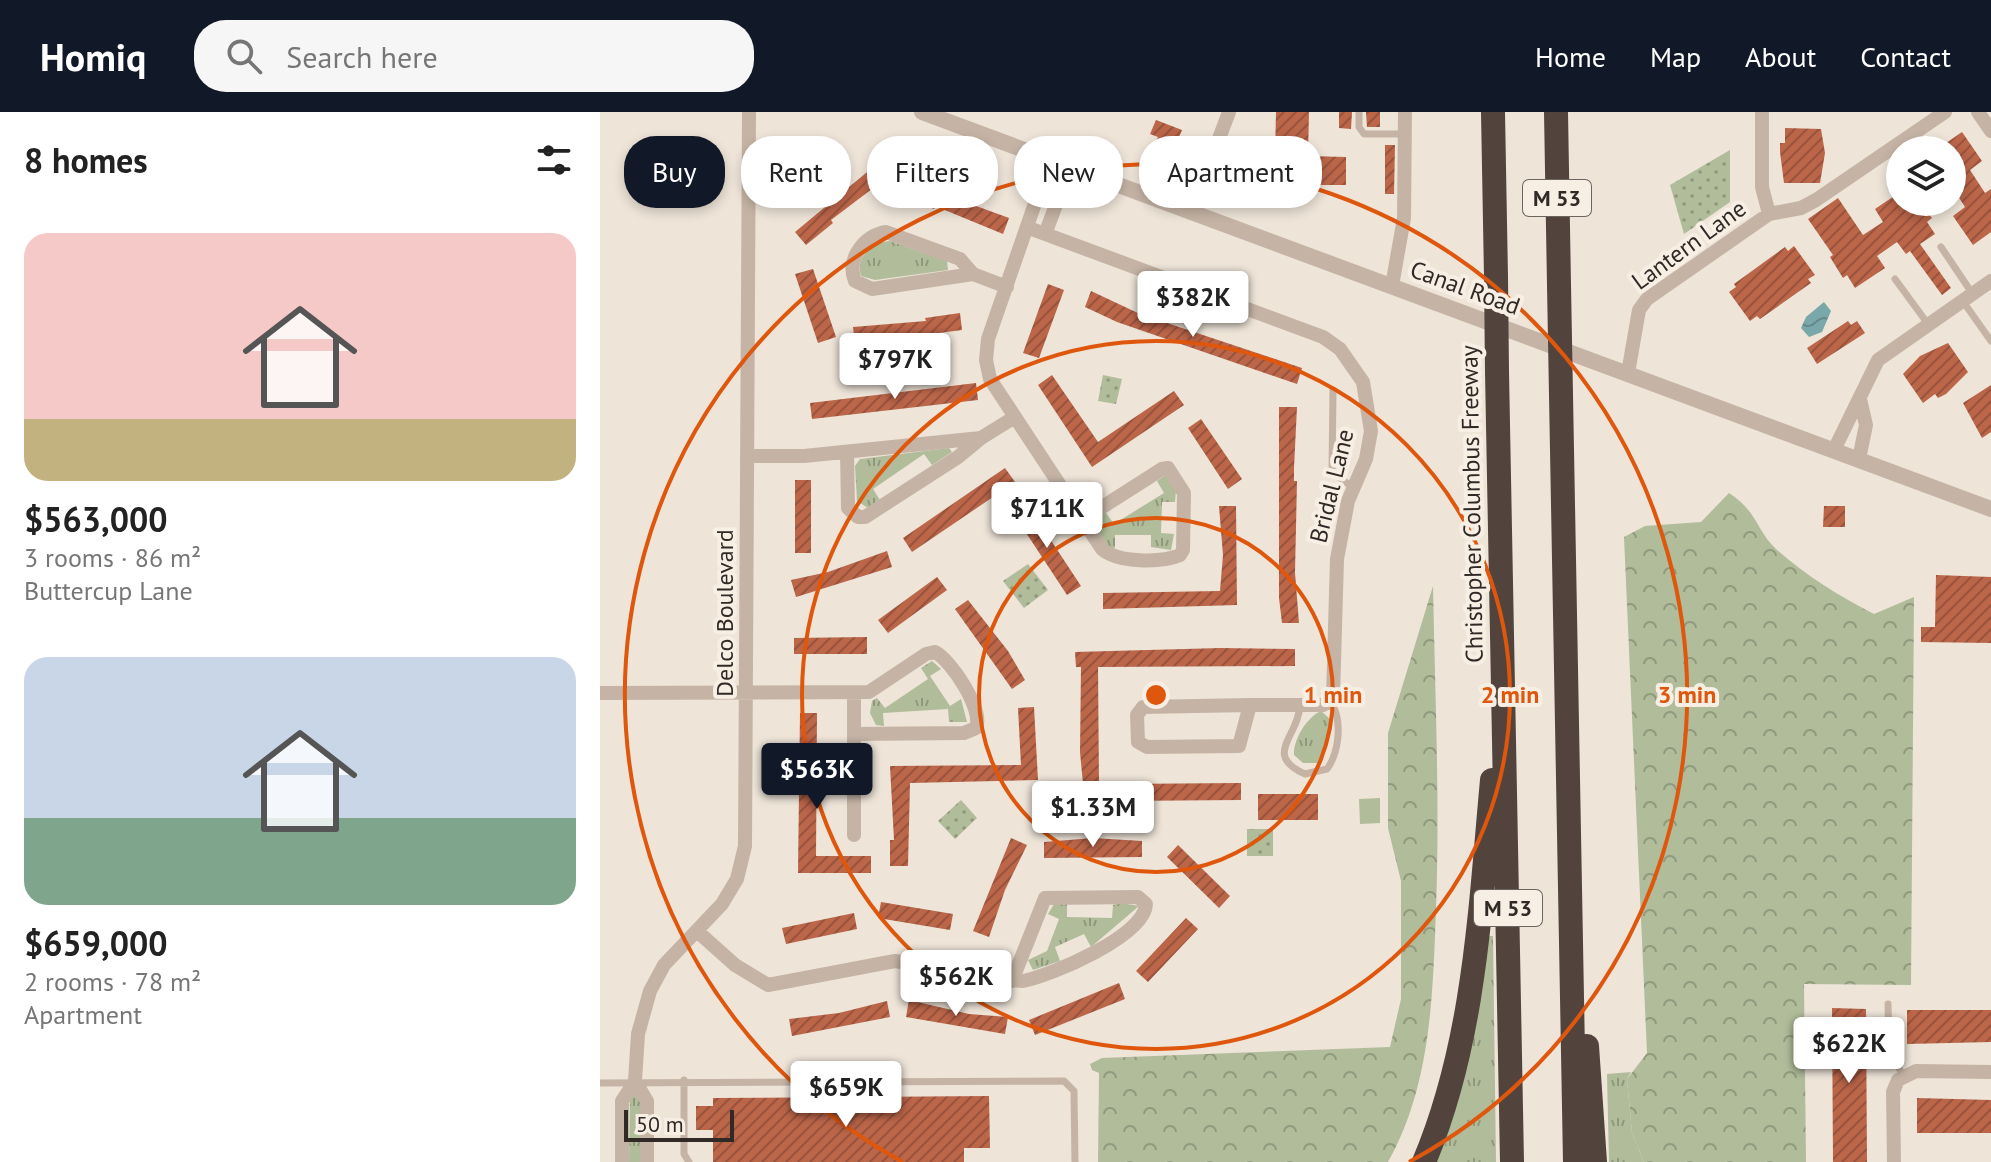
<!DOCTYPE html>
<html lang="en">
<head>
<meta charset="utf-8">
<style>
	body { margin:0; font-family:"PT Sans",sans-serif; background:#f6f6f6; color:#222; height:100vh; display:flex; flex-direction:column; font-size:30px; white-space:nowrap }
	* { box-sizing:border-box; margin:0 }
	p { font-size:26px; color:#767676 }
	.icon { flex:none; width:44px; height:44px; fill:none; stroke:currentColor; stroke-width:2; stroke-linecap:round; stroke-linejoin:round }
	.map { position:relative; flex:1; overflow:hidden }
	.panel { display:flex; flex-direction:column; background:#fff; width:600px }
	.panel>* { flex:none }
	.hud { position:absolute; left:24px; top:24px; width:760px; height:72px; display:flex; gap:16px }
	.controls { position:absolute; left:1286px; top:24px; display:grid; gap:16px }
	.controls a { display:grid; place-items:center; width:80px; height:80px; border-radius:50%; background:#fff; box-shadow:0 4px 12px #0003; font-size:40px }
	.scale { position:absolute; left:24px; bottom:20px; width:110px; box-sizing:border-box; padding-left:8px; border:4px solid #312926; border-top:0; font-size:22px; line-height:28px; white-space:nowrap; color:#312926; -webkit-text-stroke:6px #f7eee4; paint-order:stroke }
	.price { position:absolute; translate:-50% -68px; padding:0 18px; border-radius:8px; background:#fff; color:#222; font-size:26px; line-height:52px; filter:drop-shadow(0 2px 4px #0008) }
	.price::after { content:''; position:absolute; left:50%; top:48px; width:24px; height:18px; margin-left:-12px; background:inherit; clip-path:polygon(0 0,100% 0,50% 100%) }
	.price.current { background:#111827; color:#fff }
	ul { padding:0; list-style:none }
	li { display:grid; align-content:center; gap:16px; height:424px; padding:0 24px }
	li span { display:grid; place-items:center; height:248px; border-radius:24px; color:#555 }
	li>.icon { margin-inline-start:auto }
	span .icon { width:144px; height:144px; fill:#fffc; stroke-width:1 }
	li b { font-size:34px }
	h2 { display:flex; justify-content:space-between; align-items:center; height:96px; padding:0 24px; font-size:34px }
	.chip { padding:0 28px; border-radius:32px; background:#fff; box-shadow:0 4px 12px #0003; font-size:28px; line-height:72px }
	.chip.current { background:#111827; color:#fff }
	header { display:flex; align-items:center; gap:48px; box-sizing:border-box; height:112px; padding:0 40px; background:#111827; color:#fff }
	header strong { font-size:38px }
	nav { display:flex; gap:44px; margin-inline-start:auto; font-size:28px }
	.search { width:560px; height:72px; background:#f6f6f6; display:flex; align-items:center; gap:20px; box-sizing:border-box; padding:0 28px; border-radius:32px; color:#767676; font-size:30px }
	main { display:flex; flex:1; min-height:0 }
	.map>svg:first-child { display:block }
</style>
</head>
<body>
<header>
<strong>Homiq</strong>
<div class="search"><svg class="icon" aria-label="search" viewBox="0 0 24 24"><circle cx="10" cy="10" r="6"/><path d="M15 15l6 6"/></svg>Search here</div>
<nav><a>Home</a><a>Map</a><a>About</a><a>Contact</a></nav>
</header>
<main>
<section class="panel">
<h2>8 homes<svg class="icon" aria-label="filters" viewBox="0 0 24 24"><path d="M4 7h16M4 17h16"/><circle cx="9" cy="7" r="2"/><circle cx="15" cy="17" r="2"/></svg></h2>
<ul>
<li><span style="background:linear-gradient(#f6c9c9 75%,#c2b280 0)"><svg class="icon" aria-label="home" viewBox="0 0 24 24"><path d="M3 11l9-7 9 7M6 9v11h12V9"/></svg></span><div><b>$563,000</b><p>3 rooms · 86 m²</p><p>Buttercup Lane</p></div></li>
<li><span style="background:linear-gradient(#c9d6e8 65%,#7fa58c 0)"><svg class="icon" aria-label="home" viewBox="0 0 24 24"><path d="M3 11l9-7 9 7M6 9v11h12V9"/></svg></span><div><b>$659,000</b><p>2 rooms · 78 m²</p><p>Apartment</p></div></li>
</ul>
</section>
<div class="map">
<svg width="1391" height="1050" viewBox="0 0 1391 1050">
	<defs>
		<pattern id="grass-tufts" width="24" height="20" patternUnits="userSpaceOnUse" patternTransform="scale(2)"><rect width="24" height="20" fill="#b0bc9a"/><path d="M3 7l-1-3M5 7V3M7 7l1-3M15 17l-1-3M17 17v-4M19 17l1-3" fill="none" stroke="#90997d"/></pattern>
		<pattern id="forest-crowns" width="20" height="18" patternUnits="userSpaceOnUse" patternTransform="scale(2)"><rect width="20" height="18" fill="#b0bc9a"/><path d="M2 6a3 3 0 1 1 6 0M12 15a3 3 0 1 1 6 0" fill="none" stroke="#90997d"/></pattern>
		<pattern id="park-dots" width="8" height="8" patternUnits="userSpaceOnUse" patternTransform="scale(2)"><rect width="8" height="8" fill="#b0bc9a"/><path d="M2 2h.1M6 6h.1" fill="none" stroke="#90997d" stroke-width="1.8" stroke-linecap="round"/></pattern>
		<pattern id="water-waves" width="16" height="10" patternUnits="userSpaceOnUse" patternTransform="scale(2)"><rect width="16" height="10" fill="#7aa7a9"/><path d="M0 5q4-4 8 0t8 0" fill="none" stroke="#658889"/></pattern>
		<pattern id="building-hatch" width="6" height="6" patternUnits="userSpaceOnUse" patternTransform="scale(2)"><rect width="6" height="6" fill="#bb6549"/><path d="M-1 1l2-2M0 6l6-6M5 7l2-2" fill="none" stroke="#99533d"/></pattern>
	</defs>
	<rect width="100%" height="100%" fill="#eee4d8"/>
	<path fill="url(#grass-tufts)" d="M290 129 347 149 348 158 275 168 261 164C255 145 272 130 290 129Z
		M349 336 352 340 332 353 324 342 273 377 280 388 268 396 257 389 255 354 260 347Z
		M566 363 576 378 575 390H562L561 421 574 422 571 438 551 435V423H515V436H509L492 409 506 401 514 412 564 381 557 369Z
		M332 549 341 557 330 564 350 594 361 587 367 610H349L348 597 283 601 284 614 276 613 270 601 272 589 277 586 285 596 328 567 321 556Z
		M721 599 730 607 727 636 718 651H703L694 643C693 628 707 605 721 599Z
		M520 791 539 794 491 835 484 822 455 835 460 849 433 858 428 848 447 839 459 807 448 802 454 792H467V805L512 806 513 793Z
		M887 824H893L896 1050H832Z
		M1031 960 1027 967 1032 1021 1044 1050H1009L1007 962Z
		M30 981H40V1050H29Z"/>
	<path fill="url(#forest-crowns)" d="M1129 381C1158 400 1156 418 1176 437 1205 463 1239 484 1274 502L1314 485 1311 873 1204 872 1206 1050H1044L1032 1021 1027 967 1047 941 1024 425 1045 414 1101 410Z
		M833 474C835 582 840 689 836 796 833 882 831 974 788 1050H498L499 961 492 958 490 952 502 946 790 935 801 887V769L788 716V621Z"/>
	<path fill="url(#park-dots)" d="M1130 38V90L1084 122 1070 73Z
		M503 263 522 267 516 292 498 289Z
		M428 452 448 478 424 496 403 469Z
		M361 688 377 706 355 727 338 709Z
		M647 717H673V744H647Z"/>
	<path fill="#b0bc9a" d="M780 686V711L760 712 759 687Z"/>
	<path fill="url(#water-waves)" d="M1224 190 1231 199 1222 220 1209 225 1201 216 1206 205Z"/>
	<path fill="url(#building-hatch)" d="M676 0H709L708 44 746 45V73H695L696 44H675Z
		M739 0H752L751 17 739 16Z
		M766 0H780V15H767Z
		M556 8 582 18 572 42 554 35 558 25 550 22Z
		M1185 16 1221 17 1225 41 1220 71H1184L1180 40V31H1185Z
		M1362 20 1382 49 1370 58 1385 81 1391 77V120L1373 133 1353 104 1365 95 1352 75V38H1336Z
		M785 33H795L794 82H785Z
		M278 51 289 64 231 108 233 111 206 133 195 120Z
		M308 69 409 106 403 122 335 94 334 97 302 85Z
		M1300 80V90H1319L1332 106 1327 110 1335 122 1320 132 1351 176 1342 183 1310 139 1306 142 1297 130 1277 144 1285 156 1255 176 1247 163 1243 166 1230 145 1233 143 1208 107 1238 86 1263 123 1283 110 1275 97Z
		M1194 134 1215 163 1208 167 1211 171 1160 207 1157 204 1150 209 1129 180 1136 175 1134 172 1185 135 1188 139Z
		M213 157 236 225 218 231 195 162Z
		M448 172 464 178 439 246 423 241Z
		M491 179 540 202 702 256 697 272 517 210 485 195Z
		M360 201 362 218 255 232 253 215 326 209 325 206Z
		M1248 209 1251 213 1257 209 1265 221 1217 252 1207 236Z
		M1348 231 1368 260 1346 282 1338 286 1335 282 1323 291 1303 262 1320 244Z
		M452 263 498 330 574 279 584 293 492 355 438 273Z
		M376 271 378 288 212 307 210 291Z
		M1391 273V320L1382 326 1363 291Z
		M679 295H697L694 356V369H697L695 461 699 511H682L679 486Z
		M601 307 642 367 628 377 588 316Z
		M405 356 415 370 312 440 303 426Z
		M195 368H211V441H195Z
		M427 392 481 474 467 483 413 401Z
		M619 394H636L637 493 503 497V481L620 479 623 443Z
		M1224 394H1245V415H1223Z
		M287 439 292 455 196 485 191 468 228 460Z
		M1336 463 1391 465V531L1321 530V515H1335Z
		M337 465 347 478 288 521 278 508Z
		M368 488 408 539 425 568 412 577 355 497Z
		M267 525V542H194V526Z
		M621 536 695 537V554L498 555 499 672H483L480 640 481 555H476L475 540Z
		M434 595 438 668 310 671 308 754H290V728H294L290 654 421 653 418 596Z
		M200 601H217L216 744H271V761H198Z
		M641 671V688L518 689 517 672Z
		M658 682H718V708H658Z
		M411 726 427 733 405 778 389 825 373 819Z
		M493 726 542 729V745L444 746V730Z
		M578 733 630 784 619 796 567 745Z
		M281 790 353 802 350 818 278 806Z
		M254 801 257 817 186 832 182 816Z
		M586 806 598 817 548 870 536 859Z
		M519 871 525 887 435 923 429 908Z
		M309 888 369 902 408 905 405 922 306 905Z
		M287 889 290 905 192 924 189 907 239 901Z
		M1232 896 1266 897 1267 1050H1233Z
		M1307 898H1391V930L1307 932Z
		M389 984 390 1036H364V1050H113V1018H96V994H113V986Z
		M1317 986 1391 988V1021H1317Z"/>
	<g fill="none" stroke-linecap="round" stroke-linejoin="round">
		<path stroke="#c5b4a5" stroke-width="7" d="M759 0V15L764 22H804
			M1341 135 1372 181
			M1295 167 1328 212
			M1362 188 1391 229
			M733 278 732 360 752 375
			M700 593C699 624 662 643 705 662L727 657C738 642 742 614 734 596L724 593
			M1288 892 1289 937 1303 964
			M84 968V1042L89 1050
			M0 971 464 969 474 979 475 1050"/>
		<path stroke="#c5b4a5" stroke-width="14" d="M1162 0V75L1169 102
			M1378 0 1391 19
			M450 48 388 227 386 248 390 267 469 387 502 437C518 451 561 451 580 443L583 438 584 381 568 356 562 357 482 408
			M591 101 629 0
			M429 116 723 225 740 237 763 270 771 319 766 347 748 389 737 447 733 585 723 593H650L639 634 547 635 538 630 537 603 543 595 650 593
			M445 122 470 56
			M373 162 360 147 286 120C264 124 246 147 255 169L272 177 373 162 407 175
			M792 174 804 106 805 0
			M1028 261 1039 198 1047 187 1169 102 1201 96 1216 88 1345 0
			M1234 338 1278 248 1391 169
			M247 340 248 396 258 405H265L358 345 381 326
			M148 344H204L381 326 415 305
			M1259 347 1266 313 1260 287
			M0 581 269 580 326 542 335 540C351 548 384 598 376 616L364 621 254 622
			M254 581V723
			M98 820 135 853 168 873 295 849 401 867 423 869C452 863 545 824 546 792L538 785 445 786 412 869
			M35 969 47 989V1050
			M22 1050V989L35 969 38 922 50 879 64 853 122 792 137 767 145 734 149 0
			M1294 1050 1293 980 1298 968 1316 959 1391 960"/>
		<path stroke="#c5b4a5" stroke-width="16" d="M322 0 1391 397"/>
		<path stroke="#52443d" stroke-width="24" d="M893 0 896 165
			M956 0 959 173
			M897 260 912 1050
			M961 283 975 1050
			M987 934 995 1050
			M824 1050C875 929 880 797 892 668"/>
		<path stroke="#52443d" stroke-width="24" d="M896 165 897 260
			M959 173 961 283"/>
	</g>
	<g fill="none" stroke="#df570d" stroke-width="4">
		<circle cx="556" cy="583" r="177"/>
		<circle cx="556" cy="583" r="354"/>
		<path d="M303 1050A531 531 0 1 1 809 1050"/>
	</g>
	<g text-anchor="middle" stroke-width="8" stroke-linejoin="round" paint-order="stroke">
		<g fill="#f7eee4" stroke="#6c645f" stroke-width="2">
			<rect x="923" y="68" width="68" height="36" rx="6"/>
			<rect x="874" y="778" width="68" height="36" rx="6"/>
		</g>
		<g font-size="22" font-weight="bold" fill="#312926">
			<text x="957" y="94">M 53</text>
			<text x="908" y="804">M 53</text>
		</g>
		<g font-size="24" fill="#312926" stroke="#f7eee4">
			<text transform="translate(1089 133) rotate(-36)" y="8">Lantern Lane</text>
			<text transform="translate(865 176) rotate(20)" y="8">Canal Road</text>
			<text transform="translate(732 374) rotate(-76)" y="8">Bridal Lane</text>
			<text transform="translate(872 392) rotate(-91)" y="8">Christopher Columbus Freeway</text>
			<text transform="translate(125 501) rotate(-90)" y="8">Delco Boulevard</text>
		</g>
	</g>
	<circle cx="556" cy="583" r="12" fill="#df570d" stroke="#f7eee4" stroke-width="4"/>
	<g font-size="24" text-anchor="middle" font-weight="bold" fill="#df570d" stroke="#f7eee4" stroke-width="8" stroke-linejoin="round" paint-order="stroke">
		<text x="733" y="591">1 min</text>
		<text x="910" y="591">2 min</text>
		<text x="1087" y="591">3 min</text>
	</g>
</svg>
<div class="controls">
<a><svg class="icon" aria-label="layers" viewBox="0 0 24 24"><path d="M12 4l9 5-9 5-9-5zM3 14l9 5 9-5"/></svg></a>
</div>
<div class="scale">50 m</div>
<b class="price" style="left:593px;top:227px">$382K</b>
<b class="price" style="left:295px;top:289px">$797K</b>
<b class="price" style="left:447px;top:438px">$711K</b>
<b class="price current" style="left:217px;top:699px">$563K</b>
<b class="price" style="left:493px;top:737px">$1.33M</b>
<b class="price" style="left:356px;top:906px">$562K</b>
<b class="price" style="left:1249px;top:973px">$622K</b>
<b class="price" style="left:246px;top:1017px">$659K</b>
<div class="hud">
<a class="chip current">Buy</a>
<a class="chip">Rent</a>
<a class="chip">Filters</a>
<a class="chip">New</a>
<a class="chip">Apartment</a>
</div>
</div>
</main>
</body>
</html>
